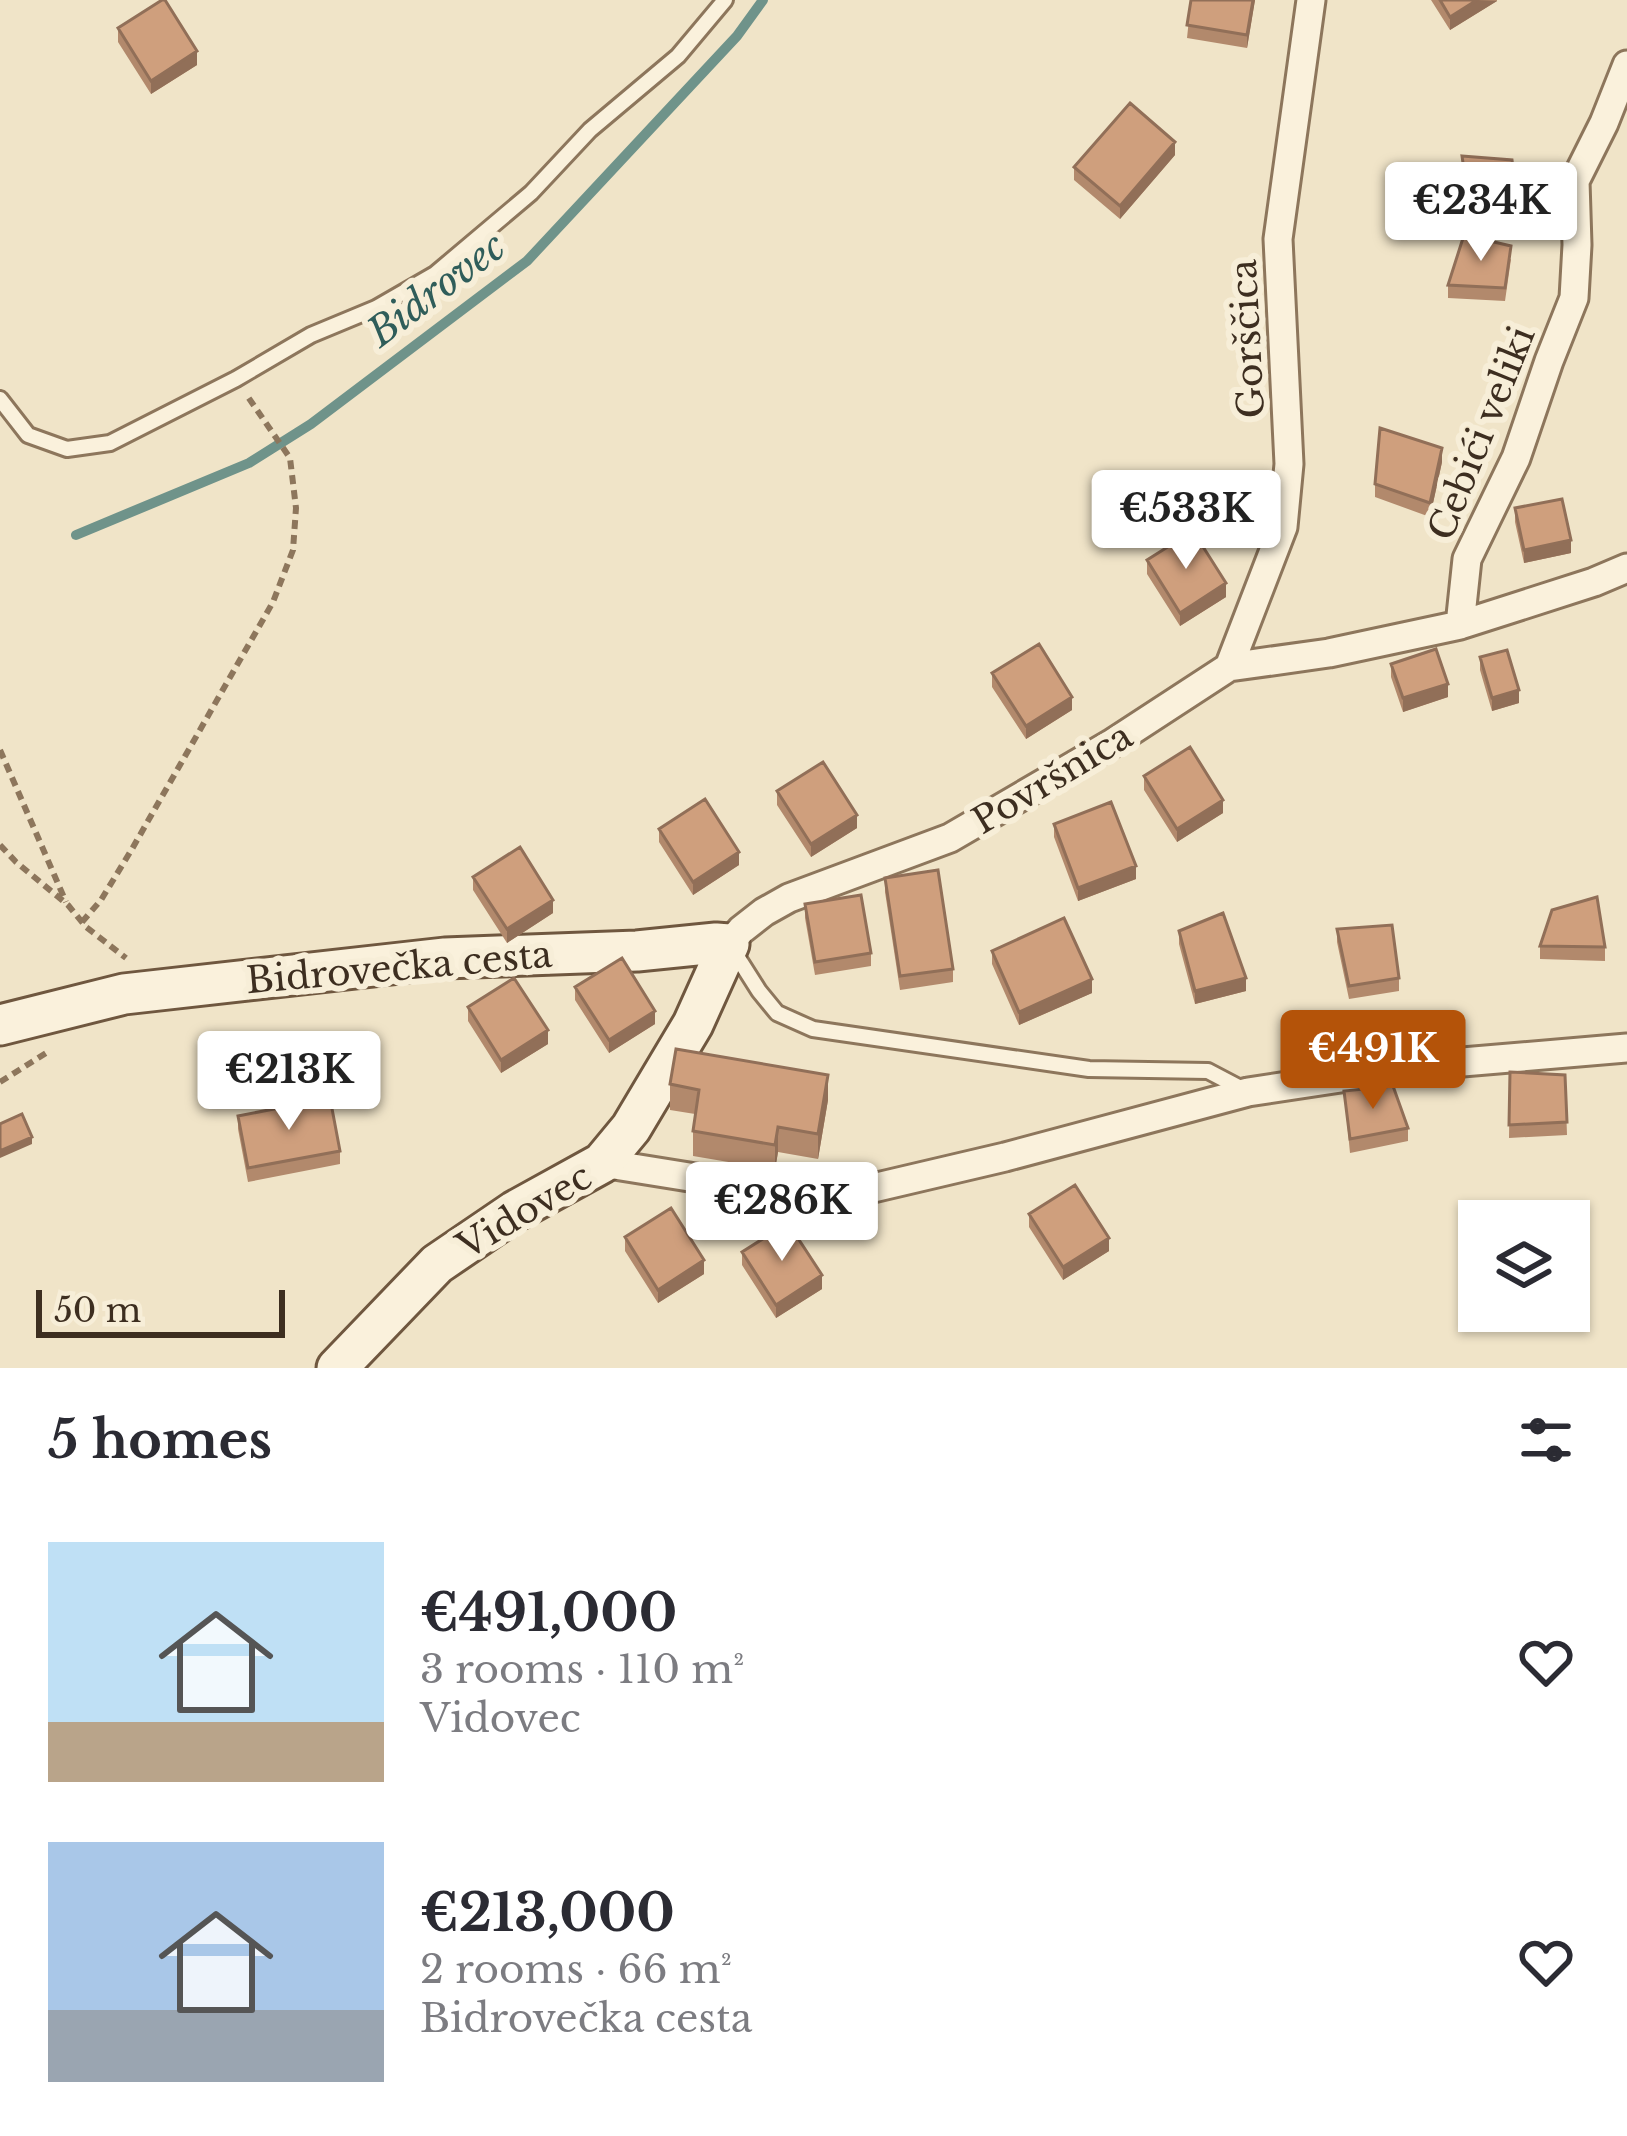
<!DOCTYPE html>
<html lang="en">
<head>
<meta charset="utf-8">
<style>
	body { margin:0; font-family:"Libre Baskerville",serif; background:#f2f2f3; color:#2b2b33; height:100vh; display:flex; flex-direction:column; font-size:45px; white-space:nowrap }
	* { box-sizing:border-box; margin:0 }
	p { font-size:39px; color:#7c7c81 }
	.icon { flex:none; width:66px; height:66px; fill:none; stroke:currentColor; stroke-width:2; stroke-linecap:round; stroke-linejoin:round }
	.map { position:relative; height:1368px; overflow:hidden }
	.details { display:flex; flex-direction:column; background:#fff; flex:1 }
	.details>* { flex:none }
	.tools { position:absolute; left:1458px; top:1200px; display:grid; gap:24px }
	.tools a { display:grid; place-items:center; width:132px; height:132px; border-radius:0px; background:#fff; box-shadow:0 3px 9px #0004; font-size:60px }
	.scale { position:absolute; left:36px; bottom:30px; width:249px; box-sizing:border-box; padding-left:12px; border:6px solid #3d2e20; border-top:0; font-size:33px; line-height:42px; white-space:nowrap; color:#3d2e20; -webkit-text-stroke:9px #f7eed8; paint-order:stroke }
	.price { position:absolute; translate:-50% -102px; padding:0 27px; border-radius:12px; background:#fff; color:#222; font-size:39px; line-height:78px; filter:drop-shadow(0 3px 6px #0008) }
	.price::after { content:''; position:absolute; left:50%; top:72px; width:36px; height:27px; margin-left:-18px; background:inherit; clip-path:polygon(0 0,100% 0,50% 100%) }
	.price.on { background:#b45309; color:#fff }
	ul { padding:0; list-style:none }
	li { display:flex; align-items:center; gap:36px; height:300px; padding:0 48px }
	li span { display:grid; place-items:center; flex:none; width:336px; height:240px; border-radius:0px; color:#555 }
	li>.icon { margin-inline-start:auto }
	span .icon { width:144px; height:144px; fill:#fffc; stroke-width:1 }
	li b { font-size:51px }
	h2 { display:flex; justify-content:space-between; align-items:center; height:144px; padding:0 48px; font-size:51px }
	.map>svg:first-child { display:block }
</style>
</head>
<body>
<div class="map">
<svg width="1627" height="1368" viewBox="0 0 1627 1368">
	<rect width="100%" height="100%" fill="#f0e4c8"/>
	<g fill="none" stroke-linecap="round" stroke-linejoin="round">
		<path stroke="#6f938a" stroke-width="10" d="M76 535 249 463 311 424 527 261 737 36 763 0"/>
		<g stroke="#8d765c" stroke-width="20">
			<path id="lane" d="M0 399 28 435 67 449 110 443 236 379 311 335 376 308 435 274 531 193 590 130 678 56 725 0
				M733 950 759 991 777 1013 813 1029 1089 1069 1208 1071 1248 1092"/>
		</g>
		<g stroke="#8d765c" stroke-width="33">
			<path id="street" d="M1460 625 1467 559 1516 458 1549 361 1574 298 1577 245 1575 181 1604 123 1627 65
				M1229 667 1283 527 1289 464 1278 239 1311 0
				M729 944 741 930 764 912 789 898 950 838 1111 744 1229 667 1329 653 1460 625 1594 582 1627 568
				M602 1163 739 1185 873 1188 1005 1157 1248 1092 1427 1065 1627 1048"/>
		</g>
		<g stroke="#6f573f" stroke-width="45">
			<path id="secondary" d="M0 1025 124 994 445 958 637 951 716 943 729 944 693 1024 631 1128 602 1163 515 1211 437 1264 337 1368"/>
		</g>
		<path stroke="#8d765c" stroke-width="6" stroke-dasharray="9 6" stroke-linecap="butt" d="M0 750 66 902
			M0 845 16 862 68 905 86 927 126 958
			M82 922 101 900 132 849 273 602 293 550 296 508 290 458 248 397
			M0 1082 46 1053"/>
		<use href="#lane" stroke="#faf1dc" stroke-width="14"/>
		<use href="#street" stroke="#faf1dc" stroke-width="27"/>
		<use href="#secondary" stroke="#faf1dc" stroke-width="39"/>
	</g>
	<path fill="#b2896c" d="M1191 0H1255L1247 48 1187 38Z
		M1431 0H1497V1L1450 30Z
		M118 28 197 65 151 94 118 42Z
		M1175 155 1120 219 1074 180V167Z
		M1462 156 1517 204V217L1467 205Z
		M1511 259 1505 301 1448 298V285Z
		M1442 462 1430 517 1375 497V484Z
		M1515 508 1571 553 1524 563 1515 522Z
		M1147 560 1226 597 1180 626 1147 574Z
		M1480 657 1519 703 1492 711 1480 670Z
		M1391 664 1448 697 1403 712 1391 677Z
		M992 673 1072 710 1026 739 992 687Z
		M1144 776 1223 813 1177 842 1144 790Z
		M777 791 857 828 811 857 777 805Z
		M1054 824 1136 879 1078 901 1054 837Z
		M659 829 739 865 693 895 659 842Z
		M473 877 553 913 507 943 473 890Z
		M885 878 953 969V982L900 990 885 892Z
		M805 904 871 953V966L815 975 805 918Z
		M1337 929 1399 978V991L1349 999 1337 942Z
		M1179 931 1246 991 1195 1004 1179 944Z
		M1540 946 1605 947V961L1540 959Z
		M992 951 1092 993 1019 1025 992 964Z
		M575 987 655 1024 609 1053 575 1000Z
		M468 1007 548 1044 501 1073 468 1021Z
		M1510 1072 1565 1075 1567 1135 1509 1138Z
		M670 1084 828 1100 818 1159 778 1152 775 1170 693 1156V1131L695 1114 670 1110Z
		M1344 1091 1408 1128V1141L1350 1153Z
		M238 1116 340 1151V1164L248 1182 238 1129Z
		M1029 1214 1109 1251 1063 1280 1029 1227Z
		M625 1237 704 1274 658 1303 625 1251Z
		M742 1252 822 1289 776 1318 742 1265Z"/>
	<path fill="#916f58" d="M1253 0H1255L1247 48V35Z
		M1477 0 1497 1 1450 30V17Z
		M197 51V65L151 94V81Z
		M1175 142V155L1120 219V206Z
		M1442 448V462L1430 517V503Z
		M1571 540V553L1524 563V550Z
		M1226 583V597L1180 626V613Z
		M1448 684V697L1403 712V698Z
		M1519 690V703L1492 711V698Z
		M1072 697V710L1026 739V726Z
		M1223 800V813L1177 842V829Z
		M857 815V828L811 857V844Z
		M739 852V865L693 895V882Z
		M1136 866V879L1078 901V888Z
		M553 900V913L507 943V929Z
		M1246 978V991L1195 1004V991Z
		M1092 979V993L1019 1025V1012Z
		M655 1011V1024L609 1053V1040Z
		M548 1030V1044L501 1073V1060Z
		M828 1075V1100L818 1159V1134Z
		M778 1127V1152L775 1170V1145Z
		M32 1137V1144L0 1158V1151Z
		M1109 1238V1251L1063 1280V1267Z
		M704 1260V1274L658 1303V1290Z
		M822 1275V1289L776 1318V1305Z"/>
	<path fill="#cf9f7d" stroke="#916f58" stroke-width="3" d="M162 0H165L197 51 151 81 118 28Z
		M1191 0H1253L1247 35 1187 25Z
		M1440 0H1477L1450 17Z
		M1130 103 1175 142 1120 206 1074 167Z
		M1462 156 1512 160 1517 204 1467 191Z
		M1464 235 1511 246 1505 288 1448 285Z
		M1380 428 1442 448 1430 503 1375 484Z
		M1562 499 1571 540 1524 550 1515 508Z
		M1193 531 1226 583 1180 613 1147 560Z
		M1039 644 1072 697 1026 726 992 673Z
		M1436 649 1448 684 1403 698 1391 664Z
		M1507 650 1519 690 1492 698 1480 657Z
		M1190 747 1223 800 1177 829 1144 776Z
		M823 762 857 815 811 844 777 791Z
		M705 799 739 852 693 882 659 829Z
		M1111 802 1136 866 1078 888 1054 824Z
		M520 847 553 900 507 929 473 877Z
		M938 870 953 969 900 976 885 878Z
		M861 895 871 953 815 962 805 904Z
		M1597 897 1605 947 1540 946 1552 910Z
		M1223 913 1246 978 1195 991 1179 931Z
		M1064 918 1092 979 1019 1012 992 951Z
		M1392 925 1399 978 1349 986 1337 929Z
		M622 958 655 1011 609 1040 575 987Z
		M514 978 548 1030 501 1060 468 1007Z
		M676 1049 828 1075 818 1134 778 1127 775 1145 693 1131 699 1090 670 1084Z
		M1510 1072 1565 1075 1567 1122 1509 1125Z
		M1393 1086 1408 1128 1350 1139 1344 1091Z
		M330 1098 340 1151 248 1168 238 1116Z
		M22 1114 32 1137 0 1151V1124Z
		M1075 1185 1109 1238 1063 1267 1029 1214Z
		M671 1208 704 1260 658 1290 625 1237Z
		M788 1223 822 1275 776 1305 742 1252Z"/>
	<g text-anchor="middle" stroke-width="12" stroke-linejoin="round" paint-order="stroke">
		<g font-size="36" fill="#3d2e20" stroke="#f7eed8">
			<text transform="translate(1247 339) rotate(-93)" y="13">Gorščica</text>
			<text transform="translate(1481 433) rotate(-68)" y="13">Cebići veliki</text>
			<text transform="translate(1052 778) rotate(-31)" y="13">Površnica</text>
			<text transform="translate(399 967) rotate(-5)" y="13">Bidrovečka cesta</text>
			<text transform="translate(524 1211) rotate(-31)" y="13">Vidovec</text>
		</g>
		<g font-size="39" font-style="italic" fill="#2f5d5a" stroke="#f7eed8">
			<text transform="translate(436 289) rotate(-37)" y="14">Bidrovec</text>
		</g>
	</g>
</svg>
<div class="tools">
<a><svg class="icon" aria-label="layers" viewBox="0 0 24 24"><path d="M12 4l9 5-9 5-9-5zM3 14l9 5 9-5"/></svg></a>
</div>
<div class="scale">50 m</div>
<b class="price" style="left:1481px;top:264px">€234K</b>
<b class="price" style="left:1186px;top:572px">€533K</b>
<b class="price on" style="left:1373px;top:1112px">€491K</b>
<b class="price" style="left:289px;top:1133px">€213K</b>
<b class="price" style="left:782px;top:1264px">€286K</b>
</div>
<section class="details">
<h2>5 homes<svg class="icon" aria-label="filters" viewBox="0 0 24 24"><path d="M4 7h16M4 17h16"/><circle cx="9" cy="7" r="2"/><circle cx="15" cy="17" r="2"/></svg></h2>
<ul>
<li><span style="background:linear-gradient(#bfe0f5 75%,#b9a48a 0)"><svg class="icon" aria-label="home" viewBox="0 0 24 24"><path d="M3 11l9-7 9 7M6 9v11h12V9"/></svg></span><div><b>€491,000</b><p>3 rooms · 110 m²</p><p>Vidovec</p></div><svg class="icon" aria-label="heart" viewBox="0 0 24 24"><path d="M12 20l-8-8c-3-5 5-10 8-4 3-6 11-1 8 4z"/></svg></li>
<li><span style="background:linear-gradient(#a9c7e8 70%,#9aa5b1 0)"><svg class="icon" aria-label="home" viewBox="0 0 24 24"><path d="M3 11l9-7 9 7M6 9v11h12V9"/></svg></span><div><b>€213,000</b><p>2 rooms · 66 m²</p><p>Bidrovečka cesta</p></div><svg class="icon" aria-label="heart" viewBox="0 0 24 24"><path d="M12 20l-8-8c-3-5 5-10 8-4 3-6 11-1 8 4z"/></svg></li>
</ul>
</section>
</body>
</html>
